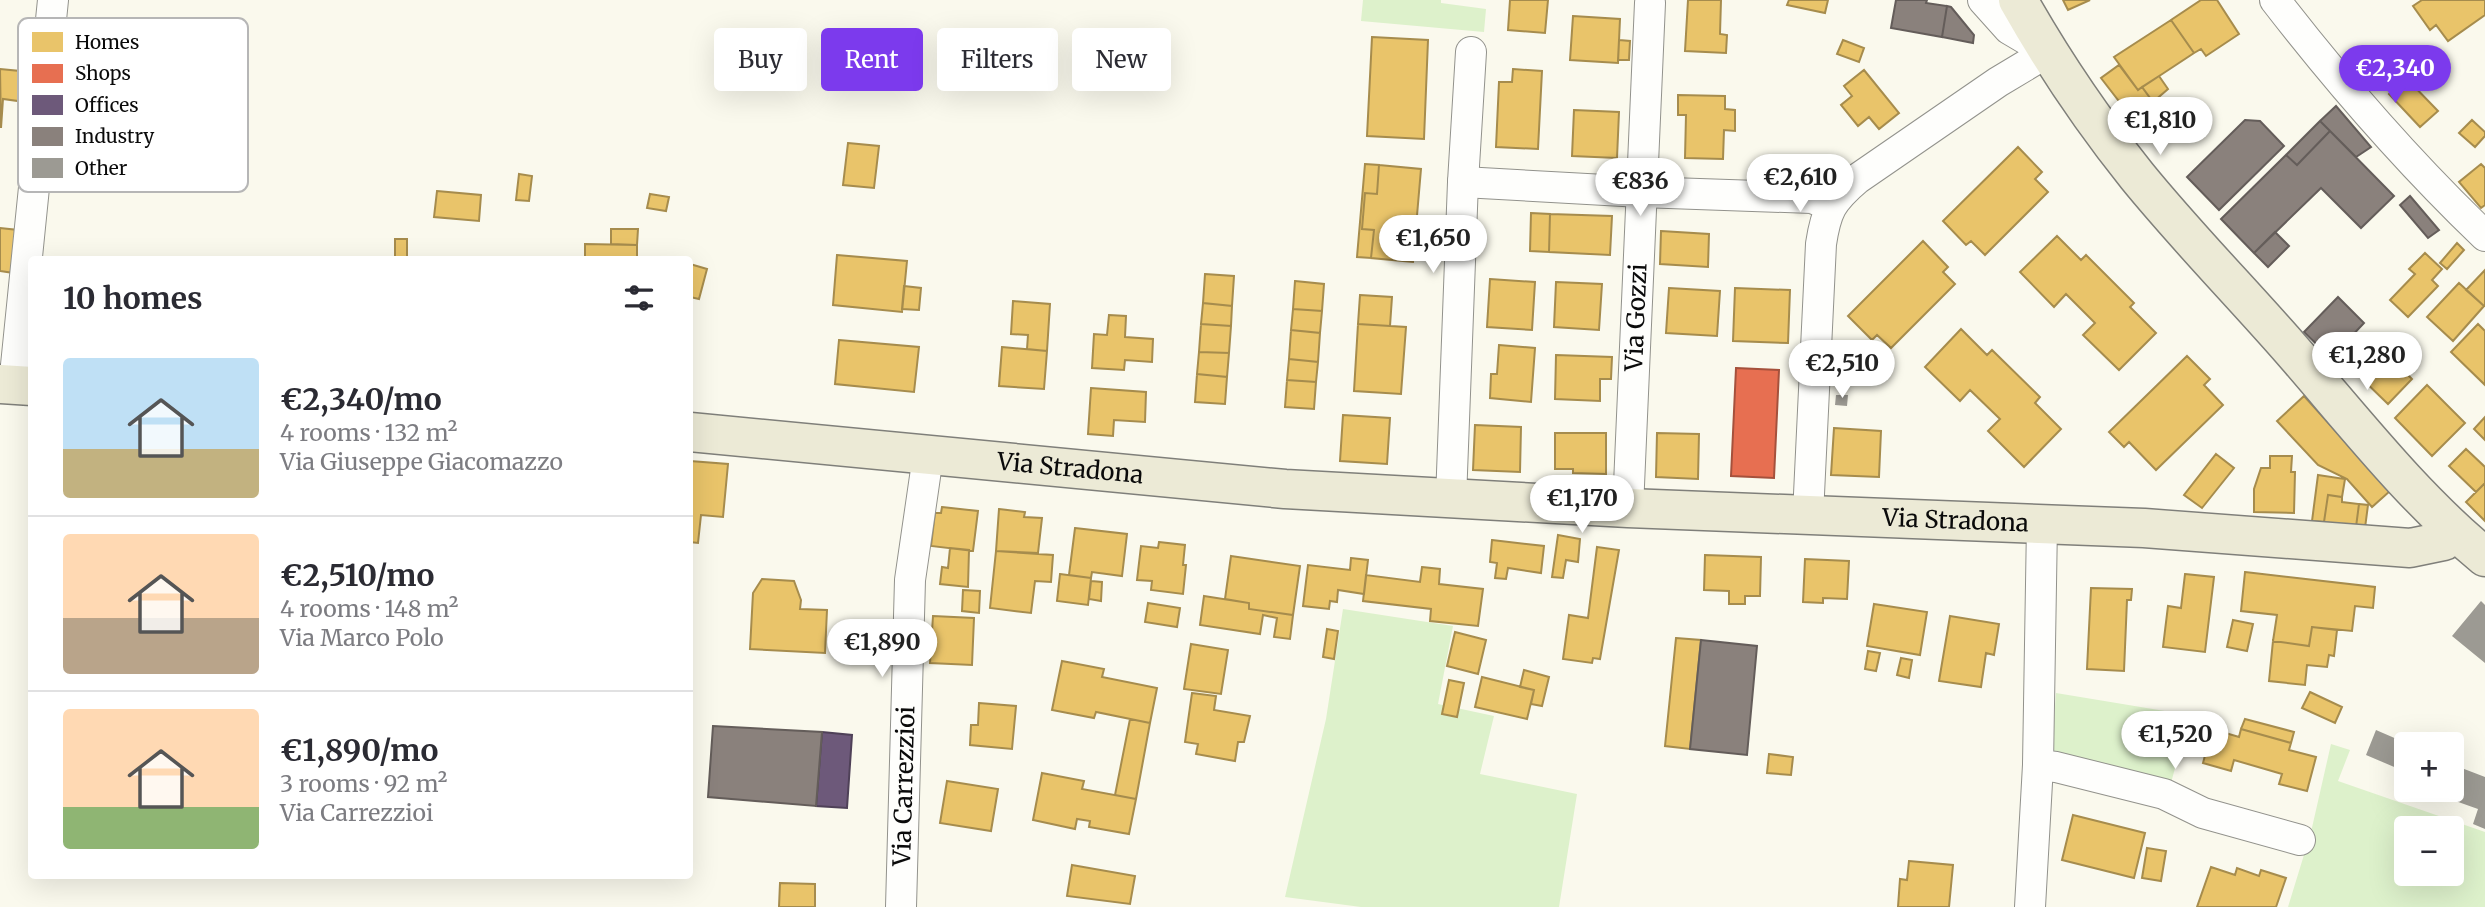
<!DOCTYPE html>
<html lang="en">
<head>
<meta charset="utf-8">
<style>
	body { margin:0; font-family:Merriweather,serif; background:#f7f7f7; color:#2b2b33; height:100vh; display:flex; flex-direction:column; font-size:26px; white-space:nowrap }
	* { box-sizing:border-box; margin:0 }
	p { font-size:23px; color:#7c7c81 }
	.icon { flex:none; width:38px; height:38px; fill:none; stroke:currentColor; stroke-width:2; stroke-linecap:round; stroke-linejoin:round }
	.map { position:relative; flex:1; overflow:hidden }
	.sheet { position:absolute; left:28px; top:256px; width:665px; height:623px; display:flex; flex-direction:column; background:#fff; border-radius:7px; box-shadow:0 7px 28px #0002 }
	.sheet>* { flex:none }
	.hud { position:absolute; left:714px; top:28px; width:665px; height:63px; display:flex; gap:14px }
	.tools { position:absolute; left:2394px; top:732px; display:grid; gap:14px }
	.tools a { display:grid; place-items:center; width:70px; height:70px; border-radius:7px; background:#fff; box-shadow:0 7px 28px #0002; font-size:35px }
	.price { position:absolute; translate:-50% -60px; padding:0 16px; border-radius:24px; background:#fff; color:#222; font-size:23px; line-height:46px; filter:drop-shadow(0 2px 4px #0008) }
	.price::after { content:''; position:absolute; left:50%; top:42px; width:21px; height:16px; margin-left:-10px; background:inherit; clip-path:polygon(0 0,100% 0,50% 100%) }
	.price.selected { background:#7c3aed; color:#fff }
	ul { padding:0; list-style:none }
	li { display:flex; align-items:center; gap:21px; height:175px; padding:0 35px }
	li+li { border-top:2px solid #e1e1e2 }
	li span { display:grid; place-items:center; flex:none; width:196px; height:140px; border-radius:7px; color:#555 }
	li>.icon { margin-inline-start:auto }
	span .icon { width:84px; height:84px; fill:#fffc; stroke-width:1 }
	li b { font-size:30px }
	h2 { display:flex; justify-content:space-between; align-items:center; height:84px; padding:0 35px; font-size:30px }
	.pill { padding:0 24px; border-radius:7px; background:#fff; box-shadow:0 7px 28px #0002; font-size:24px; line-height:63px }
	.pill.selected { background:#7c3aed; color:#fff }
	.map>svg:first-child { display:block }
</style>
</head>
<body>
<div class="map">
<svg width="2485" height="907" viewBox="0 0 2485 907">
	<rect width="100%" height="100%" fill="#faf9ed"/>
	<path fill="#ddf1cb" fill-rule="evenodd" d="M1363 0H1441V3L1486 9 1484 32 1361 21Z
		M1343 609 1453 626 1438 704 1494 716 1480 774 1577 794 1559 907H1361L1285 897 1326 719Z
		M2056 693 2189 715 2170 787 2063 758 2052 749Z
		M2331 744 2350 750 2338 781 2485 832V907H2288L2311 832ZM2406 828H2452V873H2406Z"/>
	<path fill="#e9c46a" stroke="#a68c4d" stroke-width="2" d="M1510 0H1548L1545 33 1508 30Z
		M1688 0H1721L1720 34 1727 35 1726 53 1685 51Z
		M1789 0H1828L1825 13 1787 5Z
		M2063 0H2090L2068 10Z
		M2201 0H2217L2239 34 2206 56 2201 49 2194 53 2171 20Z
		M2422 0H2485V15L2448 41 2436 25 2430 30 2413 6Z
		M1573 16 1620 19 1618 63 1570 60Z
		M2171 20 2194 53 2138 90 2114 57Z
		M1372 37 1428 40 1424 139 1367 136Z
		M1619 40 1630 41 1629 60H1618Z
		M1843 40 1864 48 1859 62 1837 54Z
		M2119 65 2138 90 2142 87 2153 102 2132 118 2101 78Z
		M0 69 20 71 18 101 3 99 1 128Z
		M1513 69 1542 71 1538 149 1496 147 1499 82H1512Z
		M1864 70 1899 113 1879 129 1869 117 1858 126 1841 105 1852 96 1844 86Z
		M2159 76 2168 89 2153 102 2142 87Z
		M2406 78 2438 111 2420 127 2389 94Z
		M1678 95 1725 96V109L1735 110V131L1724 130 1723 159 1685 158 1686 115H1678Z
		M1574 110 1619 112 1617 158 1572 156Z
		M2472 120 2485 132V136L2475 147 2459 133Z
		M848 143 879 146 874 188 843 185Z
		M2018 147 2042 172 2035 179 2048 192 1985 255 1971 241 1966 245 1943 221Z
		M1365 164 1379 165 1377 194 1365 193 1362 229 1374 230 1371 258 1357 257Z
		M2481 164 2485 168V205L2481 208 2459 182Z
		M1379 165 1421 169 1413 262 1371 258 1374 230 1362 229 1365 193 1377 194Z
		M519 174 532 176 529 201 516 200Z
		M437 191 481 195 479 221 434 217Z
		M650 194 669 197 666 211 647 208Z
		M1531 213 1550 214 1549 252 1530 251Z
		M1550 214 1612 216 1610 255 1549 252Z
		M0 228 18 230 14 273 0 271Z
		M611 229H638L637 245 611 244Z
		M1661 231 1709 234 1708 267 1660 264Z
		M2057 236 2081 260 2086 255 2134 303 2130 307 2156 333 2119 370 2083 335 2095 323 2066 294 2054 307 2020 272Z
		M395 239H407V259H395Z
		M1923 241 1948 267 1943 272 1955 284 1891 348 1877 335 1872 340 1848 316Z
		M2457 243 2464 250 2447 269 2440 263Z
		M585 244 637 245V259H585Z
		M2425 253 2442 269 2432 280 2438 286 2408 317 2390 300 2415 274 2409 269Z
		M837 255 907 261 902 312 833 305Z
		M690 264 707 269 699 299 690 297Z
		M2485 270V306H2484L2466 290Z
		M1205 274 1234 276 1232 306 1203 303Z
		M1490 279 1535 282 1532 330 1487 327Z
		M1295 281 1324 284 1322 311 1293 309Z
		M1556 282 1602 284 1599 330 1554 327Z
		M2459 283 2484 306 2453 341 2427 317Z
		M904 286 921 288 919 310 902 309Z
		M1669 288 1720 291 1717 336 1666 333Z
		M1735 288 1790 290 1788 343 1733 341Z
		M1360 295 1392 297 1390 326 1358 324Z
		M1013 301 1050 304 1047 351 1027 349 1028 335 1011 334Z
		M1203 303 1232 306 1231 326 1201 324Z
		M1293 309 1322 311 1320 333 1291 330Z
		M1109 315 1126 316 1125 337 1153 339 1152 362 1125 360 1124 370 1092 368 1094 334 1107 335Z
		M1201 324 1231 326 1229 353 1199 352Z
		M1358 324 1406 327 1401 394 1354 391Z
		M2478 324 2485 331V385L2451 352Z
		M1961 329 1987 355 1992 350 2040 397 2035 403 2061 429 2024 467 1988 431 2000 419 1970 390 1960 401 1925 367Z
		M1291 330 1320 333 1318 362 1289 359Z
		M839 340 919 347 914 392 835 384Z
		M1499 345 1535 348 1531 402 1490 398 1491 374H1497Z
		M1002 347 1047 351 1044 389 999 386Z
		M2381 348 2412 379 2388 404 2356 373Z
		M1199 352 1229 353 1227 377 1197 374Z
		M1556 355 1612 357 1611 379H1600V401L1555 399Z
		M2187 356 2210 379 2204 385 2223 405 2156 470 2129 442 2124 447 2109 432Z
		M1289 359 1318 362 1316 382 1287 380Z
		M1197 374 1227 377 1225 404 1195 402Z
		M1287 380 1316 382 1314 409 1285 407Z
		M2427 385 2465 423 2432 456 2395 418Z
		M1091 388 1146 392 1145 422 1114 420 1113 436 1088 434Z
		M2304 396 2390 491 2372 507 2347 479 2318 465 2277 421Z
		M1343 415 1390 418 1387 464 1340 461Z
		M2485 417V440L2474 429Z
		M1475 425 1521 427 1520 472 1473 470Z
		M1834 428 1881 431 1879 477 1831 475Z
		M1555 433H1606V474L1573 473V469H1555Z
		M1657 433 1699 434 1698 479 1656 477Z
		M2466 449 2485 467V483L2476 492 2449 466Z
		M2216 454 2234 468 2202 508 2184 495Z
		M2270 456H2292L2291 472H2295L2294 513 2254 512V489L2261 468H2270Z
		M690 461 728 464 723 517 701 515 698 543 690 542Z
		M2318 475 2345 479 2342 497 2328 495 2324 522 2312 521Z
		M2485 483V521L2466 502Z
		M2328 495 2342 497V502L2359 504 2356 527 2324 522Z
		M2359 504 2368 505 2365 528 2356 527Z
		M942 507 978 511 973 551 931 546 935 513H941Z
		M999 509 1025 512 1024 517 1042 518 1038 553 996 551Z
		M1075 528 1127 534 1122 576 1092 572 1091 578 1069 575Z
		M1558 535 1580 539 1578 562 1566 560 1563 578 1552 577Z
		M1492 540 1544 546 1541 573 1508 568 1506 579 1495 578 1497 563 1490 562Z
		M1159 542 1185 545 1183 565H1186L1183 594 1151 590 1152 581 1137 580 1141 546 1158 548Z
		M1597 547 1619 550 1600 659 1593 658 1592 663 1563 659 1569 615 1588 618Z
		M950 548 969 550 968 587 940 584 942 567 948 568Z
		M996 551 1053 555 1051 582 1035 581 1031 613 990 608Z
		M1705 555 1761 557 1760 596H1745V604H1729V591L1704 590Z
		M1231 556 1300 566 1293 615 1249 609V603L1225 599Z
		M1351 558 1368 560 1364 594 1338 590 1337 602 1330 601 1329 609 1303 606 1308 565 1350 570Z
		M1805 559 1849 561 1847 599 1823 598V603L1803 602Z
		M1422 567 1440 569 1439 584 1483 589 1478 626 1430 621 1431 609 1363 601 1366 575 1420 582Z
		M2245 572 2375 587 2373 608 2355 606 2352 631 2312 627 2309 646 2273 641 2277 615 2241 611Z
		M1060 574 1091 578 1088 605 1057 601Z
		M2185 574 2214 577 2205 652 2163 647 2168 606 2181 608Z
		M762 579 794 581 801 600 800 609 827 610 825 653 750 649 753 593Z
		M1091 581 1102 582 1101 601 1089 599Z
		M2091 588 2132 589 2131 600H2127L2124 671 2087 669Z
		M963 590 980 591 979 613 962 611Z
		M1204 596 1249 603V609L1293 615 1290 639 1274 637 1277 618 1263 615 1260 634 1200 625Z
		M1148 603 1180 608 1177 627 1145 622Z
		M1874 604 1927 612 1920 655 1867 646Z
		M933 616 974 618 972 665 930 663Z
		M1950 616 1999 624 1994 655 1986 653 1981 687 1939 681Z
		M2233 620 2253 624 2247 651 2227 647Z
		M2312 627 2337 630 2334 656 2329 655 2327 667 2307 665 2305 685 2269 681 2273 641 2309 646Z
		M1327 629 1338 631 1334 659 1323 657Z
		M1455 632 1486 640 1478 674 1447 666Z
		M1676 638 1701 640 1690 749 1665 746Z
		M1191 644 1228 650 1221 694 1184 689Z
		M1868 651 1880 653 1876 671 1865 669Z
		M1901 658 1912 660 1909 678 1897 675Z
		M1062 661 1104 669 1102 677 1157 688 1150 723 1096 712 1094 718 1052 710Z
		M1524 670 1549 677 1542 706 1531 704 1534 690 1520 687Z
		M1482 677 1534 690 1527 719 1475 707Z
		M1449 680 1464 683 1457 717 1442 714Z
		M2310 692 2342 707 2335 723 2302 708Z
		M1192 693 1216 696 1214 710 1250 716 1244 742H1238L1235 761 1196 754 1198 744 1185 742Z
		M979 703 1016 706 1012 749 970 745 971 725H978Z
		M1130 719 1150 723 1136 799 1115 795Z
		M2245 719 2294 732 2291 743 2241 729Z
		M2212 729 2239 737 2241 729 2291 743 2289 750 2316 757 2307 791 2279 784 2282 774 2234 760 2231 771 2203 763Z
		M1769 754 1793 757 1791 775 1767 773Z
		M1042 773 1084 781 1082 789 1136 799 1129 834 1089 827 1090 821 1077 819 1075 829 1033 820Z
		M947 781 998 789 991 831 940 823Z
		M2073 815 2145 833 2134 878 2062 860Z
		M2147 848 2166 851 2161 881 2142 878Z
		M1909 861 1953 865 1949 907H1898L1900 879 1907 880Z
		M1072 865 1135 876 1130 904 1067 896Z
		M2211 867 2235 875 2237 868 2259 876 2261 870 2286 878 2276 907H2197Z
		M780 883 815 884V907H779Z"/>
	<path fill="#e76f51" stroke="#a5513c" stroke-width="2" d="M1736 368 1779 370 1774 478 1731 476Z"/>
	<path fill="#6d597a" stroke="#4f4158" stroke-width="2" d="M822 732 852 735 847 808 816 806Z"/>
	<path fill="#8a817c" stroke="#645d5a" stroke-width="2" d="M1896 0H1927L1926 3 1947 6 1942 37 1891 28Z
		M1947 6 1951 7 1974 35 1973 43 1942 37Z
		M2336 106 2371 147 2356 157 2320 121Z
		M2245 120 2260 121 2284 146 2219 210 2187 177Z
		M2320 121 2330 131 2297 165 2286 155Z
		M2330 131 2394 196 2361 228 2321 188 2254 253 2221 219 2286 155 2297 165Z
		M2410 196 2439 230 2428 238 2400 205Z
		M2275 232 2289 246 2268 267 2254 253Z
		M2338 297 2364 323 2331 358 2304 332Z
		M1701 640 1757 646 1747 755 1690 749Z
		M713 726 822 732 816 806 708 797Z"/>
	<path fill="#9c9a93" d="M1836 395H1848L1847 406 1835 405Z
		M2481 601 2485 605V663L2452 636Z
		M2376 730 2406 743V772L2366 755Z
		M2459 767 2485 777V829L2473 824 2478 809 2447 798Z"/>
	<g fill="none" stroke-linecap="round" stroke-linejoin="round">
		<g stroke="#92928c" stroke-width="32">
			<g id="minor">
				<path d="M2275 0C2340 84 2409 163 2485 236"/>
				<path d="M1463 182 1641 192 1812 198 1831 206"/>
				<path d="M14 385 53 0"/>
				<path d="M1451 499 1463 182 1471 52"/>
				<path id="s1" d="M1628 508 1650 3"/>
				<path d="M1808 515 1821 244C1826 211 1831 201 1857 179L1998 82 2048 52 2009 29 1983 0"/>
				<path d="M2038 765 2056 767 2164 794 2203 813 2300 840"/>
				<path id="s2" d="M901 907 910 580 928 456"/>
				<path d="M2030 907 2038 765 2042 524"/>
			</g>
		</g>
		<g stroke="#7f7f7a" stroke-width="41">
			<g id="major">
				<path d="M2018 0C2053 62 2093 121 2137 176 2185 235 2239 290 2289 347 2352 419 2411 496 2485 557"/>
				<path d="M0 384 32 386"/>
				<path id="s3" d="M690 432 1285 489 1628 508 2144 528 2410 548 2444 541 2454 532"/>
			</g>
		</g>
		<use href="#minor" stroke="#fefefc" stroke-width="30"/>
		<use href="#major" stroke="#ecead6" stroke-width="38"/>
	</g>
	<g text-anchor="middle" stroke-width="7" stroke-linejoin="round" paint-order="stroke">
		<g font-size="24" fill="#0a0a0a" stroke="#fff">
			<text dy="8" stroke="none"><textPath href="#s1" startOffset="191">Via Gozzi</textPath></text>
			<text dy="8" stroke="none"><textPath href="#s3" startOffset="382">Via Stradona</textPath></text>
			<text dy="8" stroke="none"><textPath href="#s3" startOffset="1269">Via Stradona</textPath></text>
			<text dy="8" stroke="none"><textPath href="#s2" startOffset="121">Via Carrezzioi</textPath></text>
		</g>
	</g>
	<rect x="18" y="18" width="230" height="174" rx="10" fill="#fff" stroke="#b6b6b6" stroke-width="2"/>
	<rect x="32" y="32" width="31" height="20" fill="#e9c46a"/>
	<rect x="32" y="64" width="31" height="19" fill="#e76f51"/>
	<rect x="32" y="95" width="31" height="20" fill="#6d597a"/>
	<rect x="32" y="127" width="31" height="19" fill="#8a817c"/>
	<rect x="32" y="158" width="31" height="20" fill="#9c9a93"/>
	<g font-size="19" fill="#0a0a0a">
		<text x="75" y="49">Homes</text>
		<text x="75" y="80">Shops</text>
		<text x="75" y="112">Offices</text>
		<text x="75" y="143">Industry</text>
		<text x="75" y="175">Other</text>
	</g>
</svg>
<div class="tools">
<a>+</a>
<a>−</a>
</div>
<b class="price selected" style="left:2395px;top:105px">€2,340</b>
<b class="price" style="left:2160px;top:157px">€1,810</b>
<b class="price" style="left:1800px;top:214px">€2,610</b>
<b class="price" style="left:1640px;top:218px">€836</b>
<b class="price" style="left:1433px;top:275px">€1,650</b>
<b class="price" style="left:2367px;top:392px">€1,280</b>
<b class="price" style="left:1842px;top:400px">€2,510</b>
<b class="price" style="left:1582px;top:535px">€1,170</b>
<b class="price" style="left:882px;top:679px">€1,890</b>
<b class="price" style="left:2175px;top:771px">€1,520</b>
<div class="hud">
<a class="pill">Buy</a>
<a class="pill selected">Rent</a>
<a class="pill">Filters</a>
<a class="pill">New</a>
</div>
<section class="sheet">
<h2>10 homes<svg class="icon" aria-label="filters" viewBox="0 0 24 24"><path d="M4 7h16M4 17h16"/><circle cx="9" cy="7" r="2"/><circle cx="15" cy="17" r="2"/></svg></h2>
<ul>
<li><span style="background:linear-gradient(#bfe0f5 65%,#c2b280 0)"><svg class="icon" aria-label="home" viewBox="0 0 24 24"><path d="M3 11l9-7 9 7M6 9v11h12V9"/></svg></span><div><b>€2,340/mo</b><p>4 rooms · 132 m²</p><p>Via Giuseppe Giacomazzo</p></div></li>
<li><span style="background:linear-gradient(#ffd9b3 60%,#b9a48a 0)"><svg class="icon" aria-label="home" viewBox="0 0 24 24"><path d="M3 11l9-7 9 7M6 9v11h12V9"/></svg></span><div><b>€2,510/mo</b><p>4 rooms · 148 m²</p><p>Via Marco Polo</p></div></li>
<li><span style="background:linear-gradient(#ffd9b3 70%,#8fb573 0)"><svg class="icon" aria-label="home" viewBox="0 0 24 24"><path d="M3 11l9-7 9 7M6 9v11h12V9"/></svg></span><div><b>€1,890/mo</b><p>3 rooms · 92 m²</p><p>Via Carrezzioi</p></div></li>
</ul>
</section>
</div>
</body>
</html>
